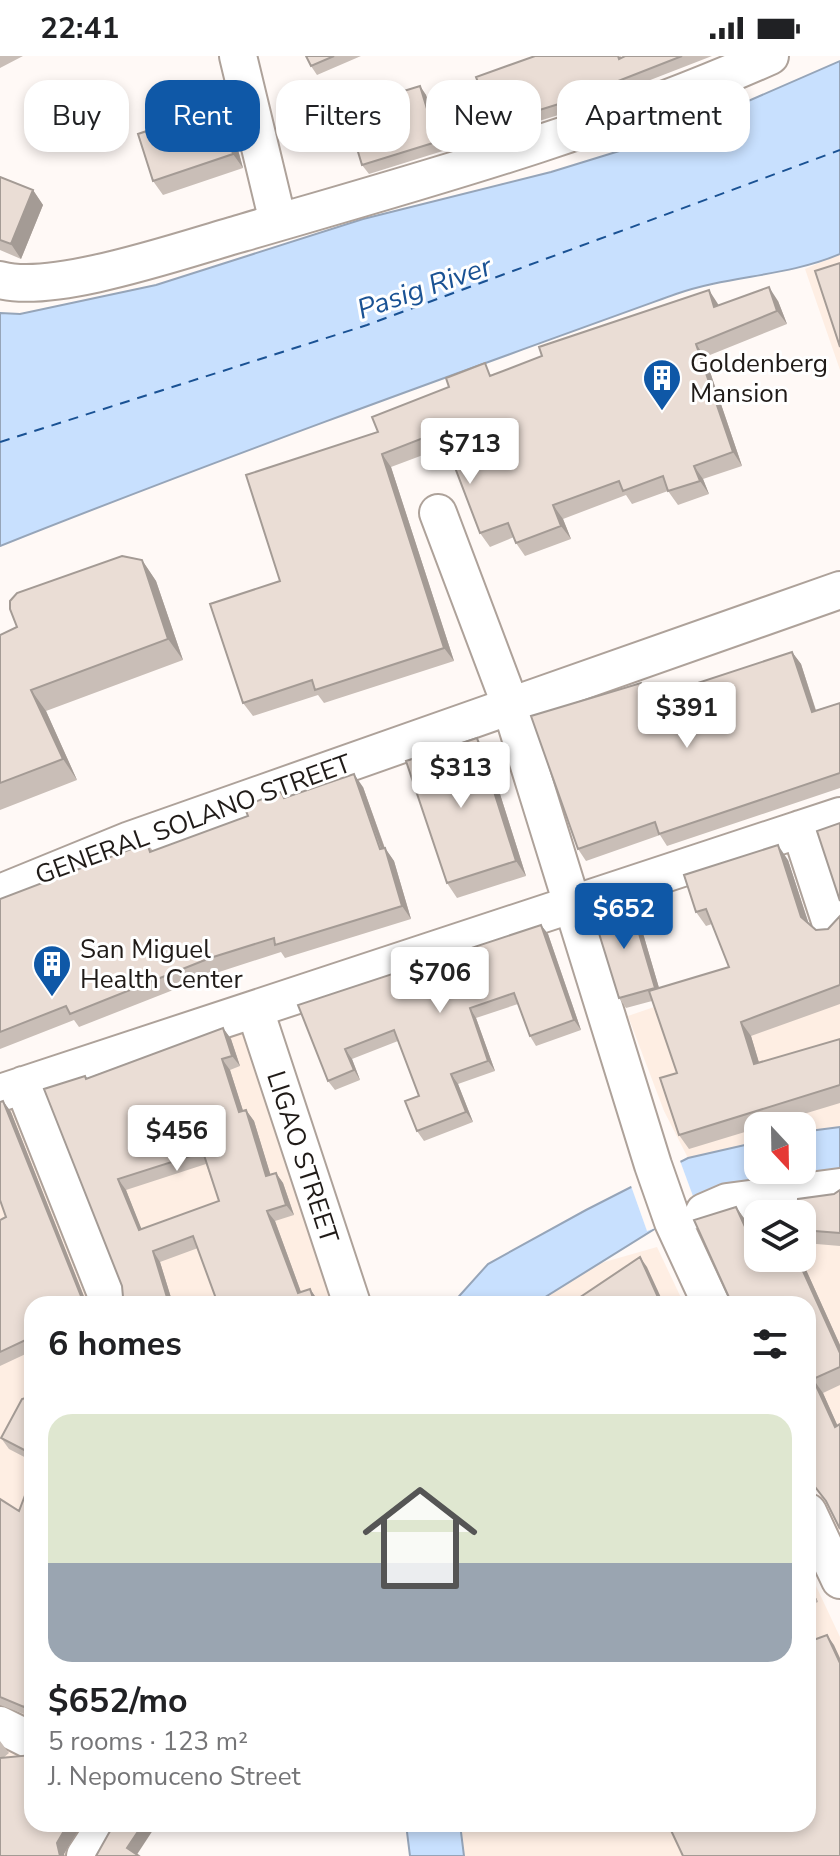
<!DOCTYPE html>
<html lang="en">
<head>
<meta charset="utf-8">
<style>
	body { margin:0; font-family:"Nunito Sans",sans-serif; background:#f2f2f2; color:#202124; height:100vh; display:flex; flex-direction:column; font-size:30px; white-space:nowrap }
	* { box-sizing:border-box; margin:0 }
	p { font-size:26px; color:#757577 }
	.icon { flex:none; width:44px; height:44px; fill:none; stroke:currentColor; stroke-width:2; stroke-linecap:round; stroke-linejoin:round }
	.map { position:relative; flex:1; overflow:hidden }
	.panel { position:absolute; left:24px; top:1240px; width:792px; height:536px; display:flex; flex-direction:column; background:#fff; border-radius:24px; box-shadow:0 4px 12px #0003 }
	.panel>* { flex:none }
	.banner { position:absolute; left:24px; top:24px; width:792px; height:72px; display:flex; gap:16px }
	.needle { width:52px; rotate:158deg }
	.fabs { position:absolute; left:744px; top:1056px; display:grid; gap:16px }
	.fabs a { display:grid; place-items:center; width:72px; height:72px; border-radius:16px; background:#fff; box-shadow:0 4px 12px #0003; font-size:40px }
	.price { position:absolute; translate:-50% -68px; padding:0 18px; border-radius:8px; background:#fff; color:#222; font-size:26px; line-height:52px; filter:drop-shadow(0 2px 4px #0008) }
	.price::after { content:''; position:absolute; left:50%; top:48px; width:24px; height:18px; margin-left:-12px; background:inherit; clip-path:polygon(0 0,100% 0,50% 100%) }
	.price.current { background:#0f58a7; color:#fff }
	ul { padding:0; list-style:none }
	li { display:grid; align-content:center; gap:16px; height:424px; padding:0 24px }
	li span { display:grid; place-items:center; height:248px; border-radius:24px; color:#555 }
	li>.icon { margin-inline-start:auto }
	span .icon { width:144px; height:144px; fill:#fffc; stroke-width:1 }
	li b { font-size:34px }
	h2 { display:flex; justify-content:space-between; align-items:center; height:96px; padding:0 24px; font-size:34px }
	.chip { padding:0 28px; border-radius:24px; background:#fff; box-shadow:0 4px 12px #0003; font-size:28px; line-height:72px }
	.chip.current { background:#0f58a7; color:#fff }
	.status { display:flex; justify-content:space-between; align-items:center; height:56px; padding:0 40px; background:#fff; direction:ltr }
	.status svg { height:22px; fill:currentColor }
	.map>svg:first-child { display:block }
</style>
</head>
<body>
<div class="status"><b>22:41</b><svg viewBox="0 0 49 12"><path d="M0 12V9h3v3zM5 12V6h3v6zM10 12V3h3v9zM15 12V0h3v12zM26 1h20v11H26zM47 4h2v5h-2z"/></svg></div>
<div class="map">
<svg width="840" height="1800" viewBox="0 0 840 1800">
	<rect width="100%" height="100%" fill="#fff9f6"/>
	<path fill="#feeee3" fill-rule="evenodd" d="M840 198V314L805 213Z
		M840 875V1071L802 1076V1070H758V1086L688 1102 664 1055 628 960 758 915Z
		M247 966 337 1248H32V1768H107L88 1800H0V1054Z
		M840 1139V1474L835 1477 808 1413V1248L705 1166ZM758 1158H802V1202H758Z
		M657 1191 684 1248H534L594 1209Z
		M808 1513 840 1581V1800H464L460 1768H808Z"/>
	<path fill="#c8e0fe" stroke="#96a5b9" stroke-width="2" d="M840 5V198C786 221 730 219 676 238 449 320 224 401 0 490V257L20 258 156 229 363 163 551 116 668 80Z
		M840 1071V1124L698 1146 534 1248H452L488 1208 586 1154 688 1102 758 1086V1114H802V1076Z
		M406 1768H460L464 1800H410Z"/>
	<path fill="#fff9f6" d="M679 1102 697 1151 675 1165 647 1175 630 1127Z"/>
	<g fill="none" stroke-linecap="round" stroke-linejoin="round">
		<path stroke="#1a5294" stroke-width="2" stroke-dasharray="10 8" stroke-linecap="butt" d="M0 386 367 269 840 94"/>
		<g stroke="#aea29a" stroke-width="40">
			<path id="minor" d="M238 0 278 166
				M0 224C54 239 185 193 242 177 420 125 600 76 770 0
				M438 457 510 648 653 1109 673 1166 711 1248
				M800 773 831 868
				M0 837 130 784 840 534
				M255 954 352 1248
				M23 1029 110 1248
				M0 1037 840 760
				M704 1156 727 1146 840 1131
				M808 1456 840 1524
				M0 1669 32 1685
				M85 1800 106 1768"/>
		</g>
		<use href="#minor" stroke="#fff" stroke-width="36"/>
	</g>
	<path fill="#c9beb7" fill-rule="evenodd" d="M0 0H23L0 12Z
		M306 0H361L317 19 311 10Z
		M535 0H621V2L625 0H712L568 56 369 118 362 109 420 30 426 39 431 55 483 39Z
		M230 65 243 112 163 139 153 125Z
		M0 121 33 134 43 149 21 203 0 194Z
		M778 245 787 268 705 301 742 410 703 423 709 438 678 449 668 435 632 448 626 439 563 463 571 483 525 500 516 487 514 481 490 491 480 477 447 390 391 411 454 605 324 647 318 639 253 660 243 647 280 525 378 376 493 318 719 249Z
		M142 504 156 525 183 604 46 655 77 724 0 754V579L17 571Z
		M792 596 801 608 816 654 840 647V732L667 790 660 779 586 805 578 793 641 627 651 642Z
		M487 697 526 820 457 842 447 827Z
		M363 731 385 792 394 805 411 863 285 902 281 896 219 916 79 971 74 964 0 993V843L147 787 153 795 248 760 285 742Z
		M788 804 809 868 816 874 828 873 840 860V948L751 980 759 1007 840 983V1047L764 1070H758V1072L689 1093 679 1079 677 1017 652 945 626 952 619 942 637 857 659 932 729 911 712 868 706 870 696 856Z
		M541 869 548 878 581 974 536 990 530 980 518 948 476 962 495 1015 458 1028 473 1066 424 1085 417 1075 419 1040 398 985 352 1003 360 1024 335 1034 328 1025 298 949Z
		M223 972 231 983 240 1010 230 1014 243 1055 246 1054 254 1065 270 1118 276 1117 283 1127 294 1159 275 1165 301 1236 310 1233 317 1243 319 1248H218L198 1192 160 1206 173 1248H118L123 1241 122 1230 85 1020 87 1022ZM206 1108 219 1145 141 1173 126 1134Z
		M3 1045 11 1056 87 1248H32V1295L0 1310V1164L6 1161Z
		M840 1134V1190L805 1187 802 1183V1158Z
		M736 1151 746 1165 764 1207 775 1202H800L803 1207 840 1289V1329L823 1337 837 1369 827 1448 732 1248Z
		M32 1340V1405L9 1393 1 1382Z
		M0 1443 19 1455 32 1661 0 1649Z
		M808 1525 818 1546 808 1550Z
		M0 1685 9 1697 3 1702 32 1768H82L64 1798 0 1800Z"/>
	<path fill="#a49b95" d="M420 30 426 39 434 65 428 56Z
		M220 50 230 65 243 112 233 98Z
		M33 134 43 149 21 203 11 188Z
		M769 231 778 245 787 268 777 255Z
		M709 234 718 248 724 264 714 251Z
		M696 288 705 301 742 410 733 396Z
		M382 398 391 411 454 605 444 592Z
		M694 410 703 423 709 438 700 425Z
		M553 449 563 463 571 483 561 470Z
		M142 504 156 525 183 604 168 583Z
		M792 596 801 608 820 668 812 656Z
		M641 627 650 639 655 656 646 644Z
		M31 634 46 655 77 724 63 703Z
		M477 682 487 697 526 820 516 805Z
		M354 718 363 731 386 796 385 792 394 805 411 863 402 850Z
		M778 789 788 804 811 875 801 861Z
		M630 847 637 857 662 942 655 932Z
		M541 869 548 878 581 974 574 964Z
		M470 952 476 962 495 1015 488 1005Z
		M741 966 751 980 764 1023 754 1008Z
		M223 972 231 983 240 1010 232 1000Z
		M345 993 352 1003 360 1024 354 1014Z
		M222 1003 230 1014 247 1067 239 1056Z
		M451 1018 458 1028 473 1066 466 1056Z
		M3 1045 11 1056 87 1248 83 1245Z
		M246 1054 254 1065 274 1130 266 1120Z
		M276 1117 283 1127 294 1159 286 1149Z
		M118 1123 126 1134 146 1184 139 1174Z
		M736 1151 746 1165 758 1192V1200Z
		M267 1155 275 1165 305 1247 298 1237Z
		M153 1195 160 1206 173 1248H169Z
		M640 1201 647 1211 664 1248H661Z
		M797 1202H800L803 1207 840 1289V1297Z
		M310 1233 317 1243 319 1248H315Z
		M813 1323 823 1337 840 1375 835 1371Z
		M808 1525 818 1546 808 1530Z
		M827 1579 834 1589 840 1602V1607Z
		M32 1639V1661L24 1651Z
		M68 1768H82L64 1798 65 1800H60L57 1787Z
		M143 1768H157L136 1800 127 1792Z"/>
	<path fill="#eaddd5" stroke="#a49b95" stroke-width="2" fill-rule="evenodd" d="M306 0H334L311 10Z
		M535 0H618L619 3 625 0H682L562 47 362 109 345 53 420 30 428 56 483 39 476 21Z
		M220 50 233 98 153 125 138 78Z
		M0 121 33 134 11 188 0 184Z
		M840 207V291L815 215Z
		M769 231 777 255 696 288 733 396 694 410 700 425 668 435 663 420 623 435 619 425 553 449 561 470 516 487 508 467 480 477 441 375 382 398 444 592 315 634 312 624 243 647 210 548 280 525 246 419 378 376 372 361 449 331 446 322 485 307 490 320 542 300 539 291 709 234 714 251Z
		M122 500 142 504 168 583 31 634 63 703 0 727V579L17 571 10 553V545L17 537Z
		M792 596 812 656 840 647V717L659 778 655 766 578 793 531 660 641 627 646 644Z
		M477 682 516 805 447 827 406 705Z
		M354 718 380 793 385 792 402 850 275 889 274 882 210 902 70 958 66 950 0 976V843L147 787 150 796 248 760 244 750 281 736 284 742Z
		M840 767V845L817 775Z
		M778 789 801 861 816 874 828 873 840 860V929L741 966 754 1008 840 983V1029L679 1079 660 1022 677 1017 649 935 729 911 706 853 696 856 684 819Z
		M630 847 655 932 619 942 593 858Z
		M541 869 574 964 530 980 514 937 470 952 488 1005 451 1018 466 1056 417 1075 405 1045 419 1040 394 974 345 993 354 1014 328 1025 298 949Z
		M223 972 232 1000 222 1003 239 1056 246 1054 266 1120 276 1117 286 1149 267 1155 298 1237 310 1233 315 1248H218L193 1180 153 1195 169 1248H118L123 1241 122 1230 44 1033 85 1020 86 1023ZM203 1096 219 1145 139 1174 118 1123Z
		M3 1045 83 1245 87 1248H32V1281L0 1296V1164L6 1161 0 1144V1046Z
		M840 1134V1177L802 1174V1158H797L798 1143 834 1138Z
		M736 1151 762 1208 775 1202H797L840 1297V1311L813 1323 835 1371 840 1368V1473L826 1445 812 1427 808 1418V1248H732L694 1164Z
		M640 1201 661 1248H570Z
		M32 1340V1398L1 1382 22 1343Z
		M32 1421V1639L24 1651 0 1641V1443L19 1455Z
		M827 1579 840 1607V1800H683L668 1768H808V1586Z
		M32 1699V1768H68L57 1787 60 1800H0V1702Z
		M114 1768H143L127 1792 139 1800H96Z"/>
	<defs>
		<g id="building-pin" transform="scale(2)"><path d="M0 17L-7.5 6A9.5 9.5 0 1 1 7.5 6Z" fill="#0f58a7" stroke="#fff"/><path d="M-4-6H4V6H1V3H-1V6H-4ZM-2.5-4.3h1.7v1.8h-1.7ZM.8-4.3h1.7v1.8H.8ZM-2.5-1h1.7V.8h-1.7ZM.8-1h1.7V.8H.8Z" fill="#fff"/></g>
	</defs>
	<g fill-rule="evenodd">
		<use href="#building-pin" x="662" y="322"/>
		<use href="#building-pin" x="52" y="908"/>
	</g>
	<g text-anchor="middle" stroke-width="6" stroke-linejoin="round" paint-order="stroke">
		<g font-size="26" fill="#201b18" stroke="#fff" text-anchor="start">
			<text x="690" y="316">Goldenberg<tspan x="690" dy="30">Mansion</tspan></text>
			<text x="80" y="902">San Miguel<tspan x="80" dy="30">Health Center</tspan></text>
		</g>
		<g font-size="26" fill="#201b18" stroke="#fff">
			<text transform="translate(193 763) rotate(-20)" y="9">GENERAL SOLANO STREET</text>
			<text transform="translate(303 1101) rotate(72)" y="9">LIGAO STREET</text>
		</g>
		<g font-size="28" font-style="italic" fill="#1a5294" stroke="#fff">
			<text transform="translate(424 231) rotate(-19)" y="10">Pasig River</text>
		</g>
	</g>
</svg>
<div class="fabs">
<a><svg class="needle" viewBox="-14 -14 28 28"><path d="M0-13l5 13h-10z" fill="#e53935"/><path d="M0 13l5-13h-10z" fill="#757577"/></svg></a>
<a><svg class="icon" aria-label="layers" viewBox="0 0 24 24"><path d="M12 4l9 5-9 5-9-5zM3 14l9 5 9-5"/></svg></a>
</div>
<b class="price" style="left:470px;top:430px">$713</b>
<b class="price" style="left:687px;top:694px">$391</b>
<b class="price" style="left:461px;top:754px">$313</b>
<b class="price current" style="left:624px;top:895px">$652</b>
<b class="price" style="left:440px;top:959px">$706</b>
<b class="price" style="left:177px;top:1117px">$456</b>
<div class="banner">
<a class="chip">Buy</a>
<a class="chip current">Rent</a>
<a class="chip">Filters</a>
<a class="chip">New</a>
<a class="chip">Apartment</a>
</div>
<section class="panel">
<h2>6 homes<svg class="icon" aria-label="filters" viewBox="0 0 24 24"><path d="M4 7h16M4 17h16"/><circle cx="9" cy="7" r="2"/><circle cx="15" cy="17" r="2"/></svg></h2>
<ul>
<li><span style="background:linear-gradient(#dfe7d0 60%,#9aa5b1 0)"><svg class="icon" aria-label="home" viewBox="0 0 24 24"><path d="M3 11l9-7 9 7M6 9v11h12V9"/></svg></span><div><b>$652/mo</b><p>5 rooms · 123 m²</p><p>J. Nepomuceno Street</p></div></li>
</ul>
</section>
</div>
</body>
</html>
